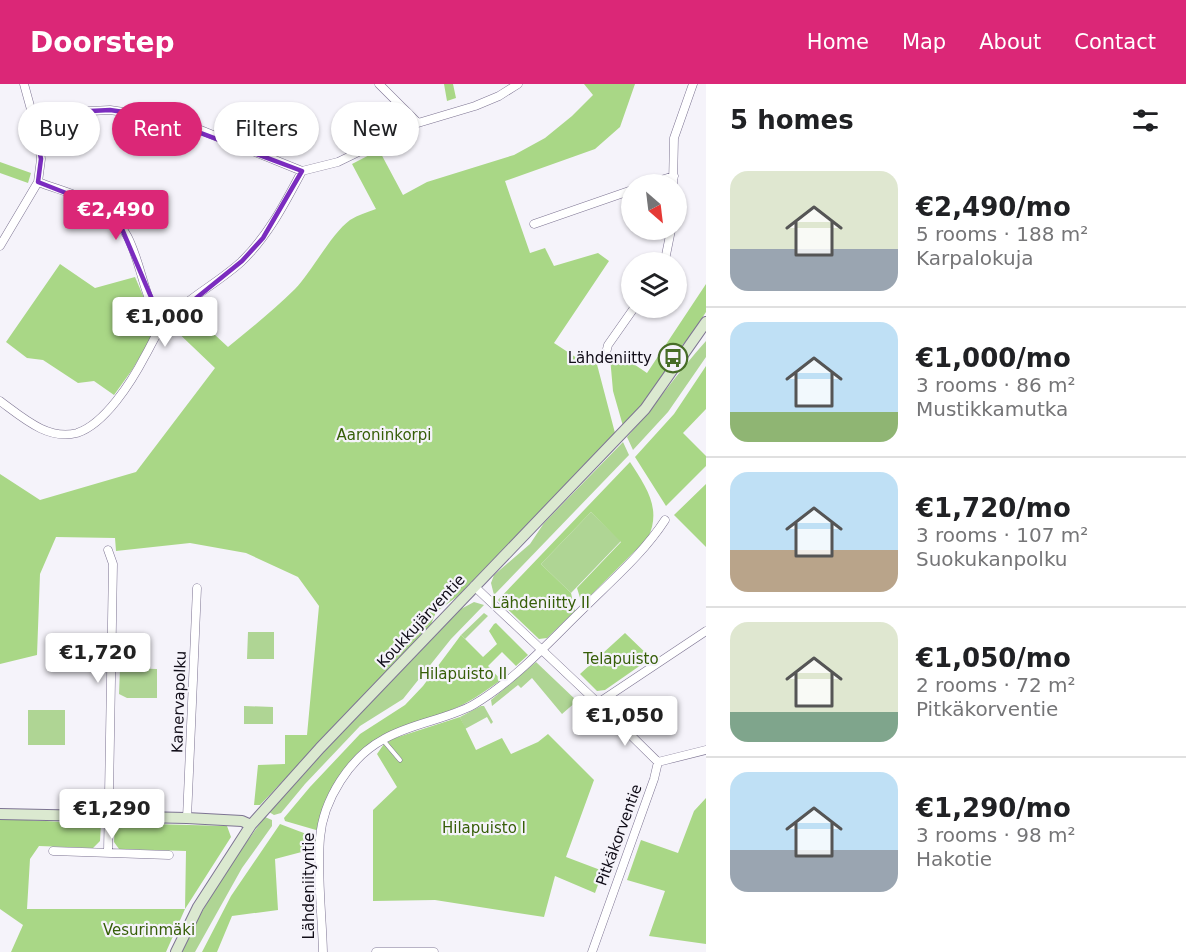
<!DOCTYPE html>
<html lang="en">
<head>
<meta charset="utf-8">
<style>
	body { margin:0; font-family:"DejaVu Sans",sans-serif; background:#f2f2f2; color:#202124; height:100vh; display:flex; flex-direction:column; font-size:22px; white-space:nowrap }
	* { box-sizing:border-box; margin:0 }
	p { font-size:20px; color:#757577 }
	.icon { flex:none; width:33px; height:33px; fill:none; stroke:currentColor; stroke-width:2; stroke-linecap:round; stroke-linejoin:round }
	.map { position:relative; flex:1; overflow:hidden }
	.side { display:flex; flex-direction:column; background:#fff; width:480px }
	.side>* { flex:none }
	.hud { position:absolute; left:18px; top:18px; width:570px; height:54px; display:flex; gap:12px }
	.needle { width:39px; rotate:152deg }
	.tools { position:absolute; left:621px; top:90px; display:grid; gap:12px }
	.tools a { display:grid; place-items:center; width:66px; height:66px; border-radius:50%; background:#fff; box-shadow:0 2px 4px #0004; font-size:30px }
	.price { position:absolute; translate:-50% -51px; padding:0 14px; border-radius:6px; background:#fff; color:#222; font-size:20px; line-height:39px; filter:drop-shadow(0 2px 3px #0008) }
	.price::after { content:''; position:absolute; left:50%; top:36px; width:18px; height:14px; margin-left:-9px; background:inherit; clip-path:polygon(0 0,100% 0,50% 100%) }
	.price.on { background:#db2777; color:#fff }
	ul { padding:0; list-style:none }
	li { display:flex; align-items:center; gap:18px; height:150px; padding:0 24px }
	li+li { border-top:2px solid #e0e0e0 }
	li span { display:grid; place-items:center; flex:none; width:168px; height:120px; border-radius:18px; color:#555 }
	li>.icon { margin-inline-start:auto }
	span .icon { width:72px; height:72px; fill:#fffc; stroke-width:1 }
	li b { font-size:26px }
	h2 { display:flex; justify-content:space-between; align-items:center; height:72px; padding:0 24px; font-size:26px }
	.pill { padding:0 21px; border-radius:27px; background:#fff; box-shadow:0 2px 4px #0004; font-size:21px; line-height:54px }
	.pill.on { background:#db2777; color:#fff }
	header { display:flex; align-items:center; gap:36px; box-sizing:border-box; height:84px; padding:0 30px; background:#db2777; color:#fff }
	header strong { font-size:28px }
	nav { display:flex; gap:33px; margin-inline-start:auto; font-size:21px }
	main { display:flex; flex:1; min-height:0 }
	.map>svg:first-child { display:block }
</style>
</head>
<body>
<header>
<strong>Doorstep</strong>
<nav><a>Home</a><a>Map</a><a>About</a><a>Contact</a></nav>
</header>
<main>
<div class="map">
<svg width="706" height="868" viewBox="0 0 706 868">
	<rect width="100%" height="100%" fill="#f5f3fa"/>
	<path fill="#afd594" d="M706 257V273L668 328 633 366 627 353C655 322 678 288 706 257Z
		M623 358 629 371 494 511 491 499 494 491 530 460 544 439Z
		M591 428 621 457 571 509 541 480Z
		M474 518 484 521 451 555 403 615 360 642 305 700 281 729 274 731 269 728 318 674 461 525Z
		M484 529 488 532 465 555 461 551Z
		M248 548H274V575H247Z
		M536 578 577 617 562 630 532 594 521 604 518 601 492 622 491 616Z
		M120 584 157 585V614H127L119 610Z
		M244 622 273 623V640H244Z
		M481 622H484L493 638 491 640 487 633 465 645 460 633Z
		M28 626H65V661H28Z
		M265 733 272 736V742L242 784 195 868H181C204 820 233 775 265 733Z"/>
	<path fill="#a9d786" d="M444 0H453L456 14 447 17Z
		M584 0H635L620 43 595 65 505 97 530 169 545 164 554 182 598 169 609 177 554 259 586 280 594 269 615 349 458 512 436 528 430 543 260 721H254L258 681 285 680V651H307L319 522 298 493 246 469 190 459 116 467 115 454 56 453 40 490 37 571 0 580V390L40 416 136 388 215 284 170 241 187 225 228 263C251 244 274 226 295 205 313 186 331 150 350 136 358 131 368 128 376 125L352 80 379 66 403 111 427 98 514 71 545 54 572 32 593 11Z
		M0 78 31 89 28 99 0 89Z
		M60 180 95 204 135 193 157 244 132 286 114 311 94 297 78 299 43 276 27 274 6 258Z
		M706 200V228L689 254 668 276 665 288 642 322 623 342 613 307 610 273 616 268 647 289Z
		M706 282V325L683 349 706 372V382L666 422 635 373 674 330Z
		M630 378C646 403 662 424 648 454L582 520 577 504 621 458 591 428 541 480 571 509 575 527 547 554 539 555 498 516Z
		M706 400V463L674 431Z
		M496 539 528 571 516 582 502 568 488 582 501 596C484 608 466 621 446 628 403 643 365 650 339 693 329 709 324 726 319 744L316 746 285 737 284 734 310 703 360 650 405 621 423 602 461 551 483 573 497 560 489 547 494 540Z
		M625 549 651 574 605 606 597 607 580 590Z
		M460 633 476 666 502 654 511 670 538 658 548 650 594 696 566 773 603 787 595 809 555 792 544 833 435 816 373 817V726L397 703 377 670 384 660 392 655Z
		M706 714V860L649 852 665 807 627 796 641 756 678 769 694 727Z
		M9 735 101 740 100 757 93 764 39 762 30 775 27 825H185L186 767 119 765 114 758 115 739 227 742 231 753 185 825 166 868H11L23 841 0 825V736Z
		M280 740 317 754 313 765 275 775 278 826 232 832 217 868H202L231 812Z"/>
	<g fill="none" stroke-linecap="round" stroke-linejoin="round">
		<g stroke="#7d7492" stroke-width="5">
			<path id="lane" d="M383 656 400 676"/>
		</g>
		<g stroke="#7d7492" stroke-width="9">
			<path id="street" d="M379 0 418 39
				M32 30 110 26 158 33 198 45 302 87 338 78 418 39 475 22 499 12 518 0
				M38 98C59 106 80 111 99 122 133 142 136 178 148 212 152 222 158 232 163 241
				M648 100 674 92
				M673 100 674 54 693 0
				M534 140 632 106
				M0 162 38 98 41 75 38 51 24 0
				M662 178 666 171 671 146
				M605 273 608 261 634 224
				M0 317C22 333 48 357 77 349 105 340 132 297 145 272 151 262 156 249 163 241 185 215 217 200 241 178 268 152 285 119 302 87
				M108 466 113 480 108 768
				M474 502 598 619 658 678 654 695 592 868
				M598 619 706 547
				M658 678 706 666
				M187 734 197 504
				M53 767 169 771
				M323 868C322 831 317 792 320 754 323 716 350 673 384 655 412 639 445 636 473 621 514 597 548 559 582 526 611 497 643 470 665 436
				M376 868H434"/>
		</g>
		<g stroke="#7d7492" stroke-width="12">
			<path id="secondary" d="M0 730 187 734 242 737 251 741
				M176 868 198 823 251 741 320 664 645 325 706 238"/>
		</g>
		<use href="#lane" stroke="#fff" stroke-width="4"/>
		<use href="#street" stroke="#fff" stroke-width="8"/>
		<use href="#secondary" stroke="#dbe9d0" stroke-width="10"/>
	</g>
	<path fill="none" stroke="#7b2cbf" stroke-width="4.5" stroke-linejoin="round" d="M110 26 158 33 302 87 263 154 242 177 163 241 119 138 99 122 38 98 41 75 32 30Z"/>
	<defs>
		<g id="bus-ring" transform="scale(1.5)"><circle r="9.5" fill="#f5f3fa" stroke="#476d27" stroke-width="1.5"/><path d="M-5-6H5V4H4V6H2V4H-2V6H-4V4H-5ZM-3.5-4V0h7V-4ZM-3.5 1.2v1.5H-2V1.2ZM2 1.2v1.5H3.5V1.2Z" fill="#476d27"/></g>
	</defs>
	<g fill-rule="evenodd">
		<use href="#bus-ring" x="673" y="274"/>
	</g>
	<g text-anchor="middle" stroke-width="4.5" stroke-linejoin="round" paint-order="stroke">
		<g font-size="15" fill="#110d18" stroke="#f5f3fa" text-anchor="end">
			<text x="652" y="279">Lähdeniitty</text>
		</g>
		<g font-size="15" fill="#365e08" stroke="#f5f3fa">
			<text x="384" y="356">Aaroninkorpi</text>
			<text x="541" y="524">Lähdeniitty II</text>
			<text x="621" y="580">Telapuisto</text>
			<text x="463" y="595">Hilapuisto II</text>
			<text x="484" y="749">Hilapuisto I</text>
			<text x="149" y="851">Vesurinmäki</text>
		</g>
		<g font-size="15" fill="#110d18" stroke="#f5f3fa">
			<text transform="translate(421 537) rotate(-47)" y="5">Koukkujärventie</text>
			<text transform="translate(179 618) rotate(-88)" y="5">Kanervapolku</text>
			<text transform="translate(619 751) rotate(-70)" y="5">Pitkäkorventie</text>
			<text transform="translate(309 802) rotate(-90)" y="5">Lähdeniityntie</text>
		</g>
	</g>
</svg>
<div class="tools">
<a><svg class="needle" viewBox="-14 -14 28 28"><path d="M0-13l5 13h-10z" fill="#e53935"/><path d="M0 13l5-13h-10z" fill="#757577"/></svg></a>
<a><svg class="icon" aria-label="layers" viewBox="0 0 24 24"><path d="M12 4l9 5-9 5-9-5zM3 14l9 5 9-5"/></svg></a>
</div>
<b class="price on" style="left:116px;top:157px">€2,490</b>
<b class="price" style="left:165px;top:264px">€1,000</b>
<b class="price" style="left:98px;top:600px">€1,720</b>
<b class="price" style="left:625px;top:663px">€1,050</b>
<b class="price" style="left:112px;top:756px">€1,290</b>
<div class="hud">
<a class="pill">Buy</a>
<a class="pill on">Rent</a>
<a class="pill">Filters</a>
<a class="pill">New</a>
</div>
</div>
<section class="side">
<h2>5 homes<svg class="icon" aria-label="filters" viewBox="0 0 24 24"><path d="M4 7h16M4 17h16"/><circle cx="9" cy="7" r="2"/><circle cx="15" cy="17" r="2"/></svg></h2>
<ul>
<li><span style="background:linear-gradient(#dfe7d0 65%,#9aa5b1 0)"><svg class="icon" aria-label="home" viewBox="0 0 24 24"><path d="M3 11l9-7 9 7M6 9v11h12V9"/></svg></span><div><b>€2,490/mo</b><p>5 rooms · 188 m²</p><p>Karpalokuja</p></div></li>
<li><span style="background:linear-gradient(#bfe0f5 75%,#8fb573 0)"><svg class="icon" aria-label="home" viewBox="0 0 24 24"><path d="M3 11l9-7 9 7M6 9v11h12V9"/></svg></span><div><b>€1,000/mo</b><p>3 rooms · 86 m²</p><p>Mustikkamutka</p></div></li>
<li><span style="background:linear-gradient(#bfe0f5 65%,#b9a48a 0)"><svg class="icon" aria-label="home" viewBox="0 0 24 24"><path d="M3 11l9-7 9 7M6 9v11h12V9"/></svg></span><div><b>€1,720/mo</b><p>3 rooms · 107 m²</p><p>Suokukanpolku</p></div></li>
<li><span style="background:linear-gradient(#dfe7d0 75%,#7fa58c 0)"><svg class="icon" aria-label="home" viewBox="0 0 24 24"><path d="M3 11l9-7 9 7M6 9v11h12V9"/></svg></span><div><b>€1,050/mo</b><p>2 rooms · 72 m²</p><p>Pitkäkorventie</p></div></li>
<li><span style="background:linear-gradient(#bfe0f5 65%,#9aa5b1 0)"><svg class="icon" aria-label="home" viewBox="0 0 24 24"><path d="M3 11l9-7 9 7M6 9v11h12V9"/></svg></span><div><b>€1,290/mo</b><p>3 rooms · 98 m²</p><p>Hakotie</p></div></li>
</ul>
</section>
</main>
</body>
</html>
